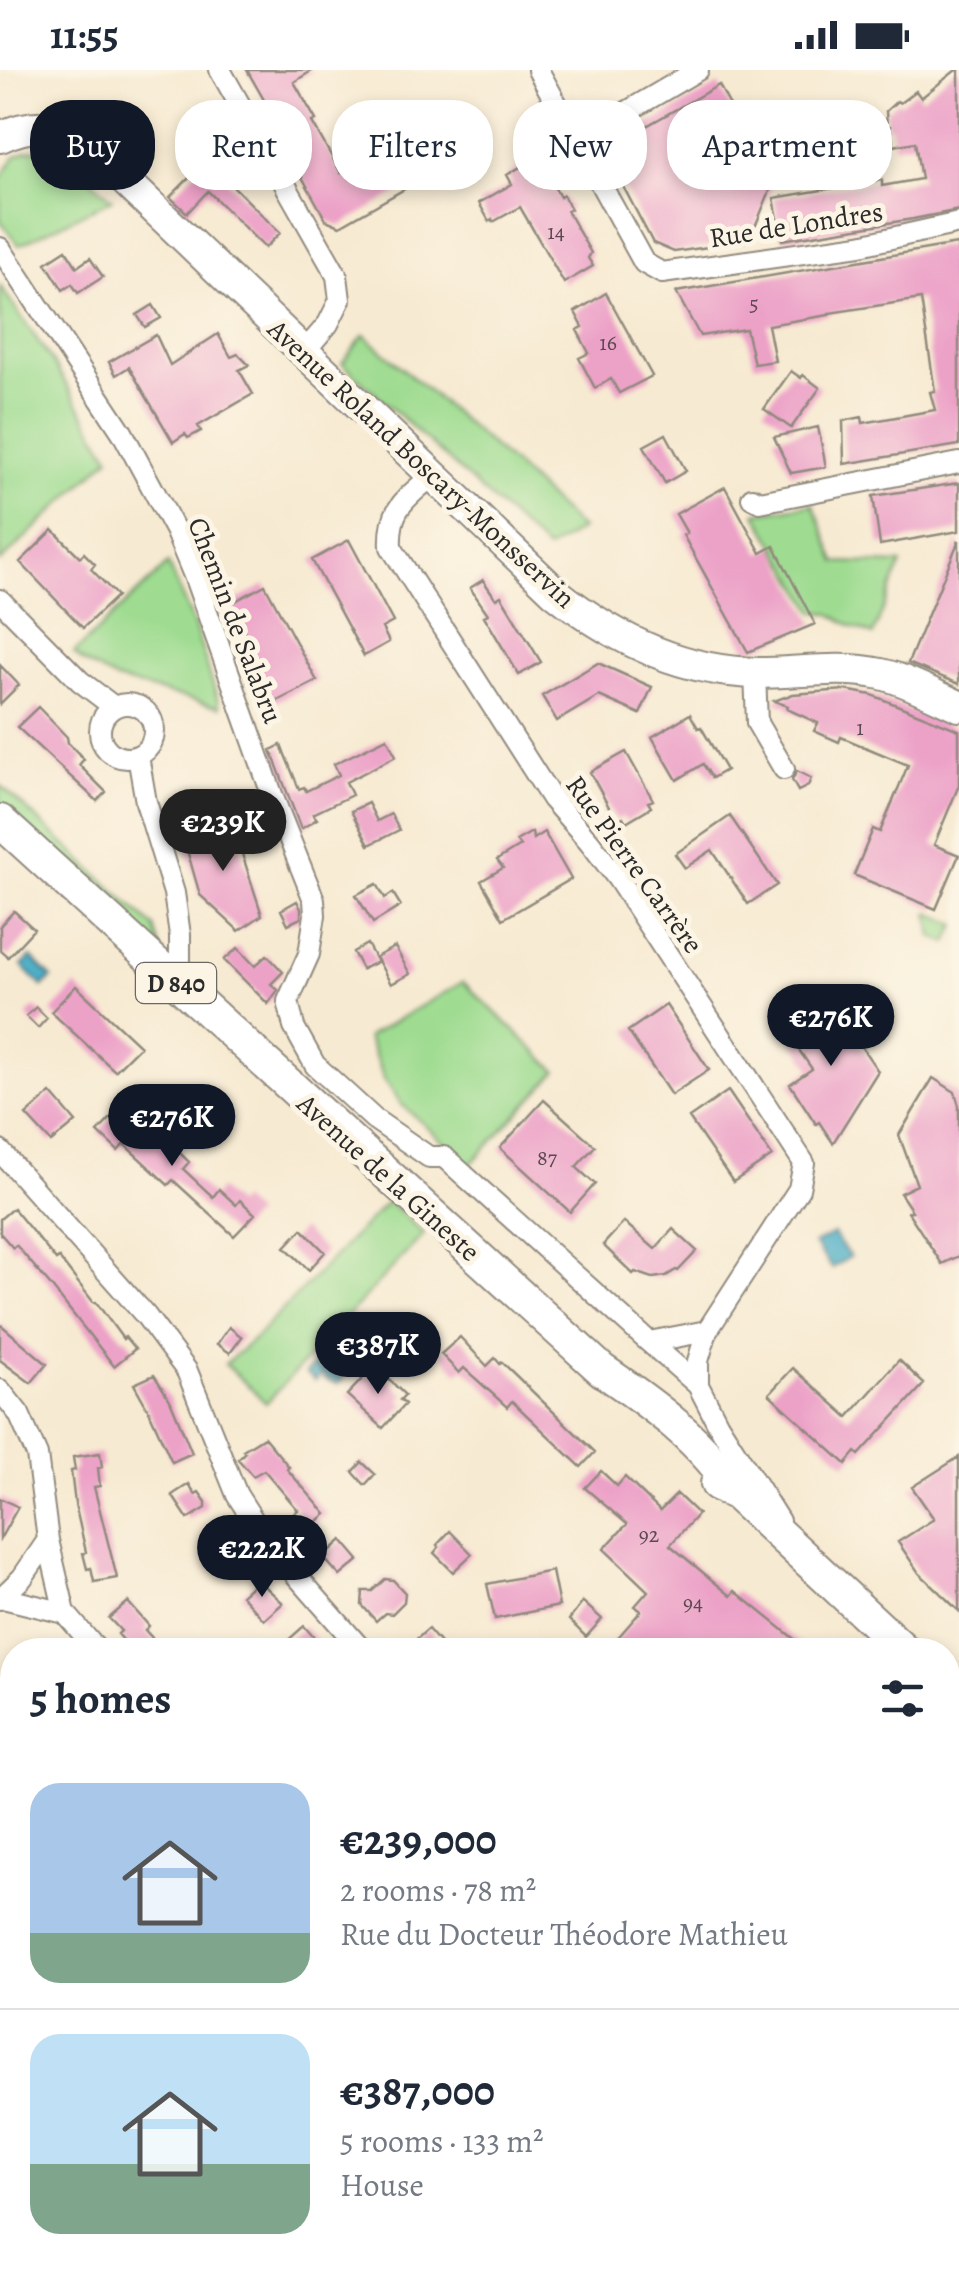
<!DOCTYPE html>
<html lang="en">
<head>
<meta charset="utf-8">
<style>
	body { margin:0; font-family:Alegreya,serif; background:#f2f2f3; color:#1f2937; height:100vh; display:flex; flex-direction:column; font-size:38px; white-space:nowrap }
	* { box-sizing:border-box; margin:0 }
	p { font-size:32px; color:#747a83 }
	.icon { flex:none; width:55px; height:55px; fill:none; stroke:currentColor; stroke-width:2; stroke-linecap:round; stroke-linejoin:round }
	.map { position:relative; flex:1; overflow:hidden }
	.panel { position:absolute; left:0px; top:1568px; width:960px; height:642px; display:flex; flex-direction:column; background:#fff; border-radius:40px 40px 0 0; box-shadow:0 5px 15px #0003 }
	.panel>* { flex:none }
	.guide { position:absolute; left:30px; top:30px; width:900px; height:90px; display:flex; gap:20px }
	.price { position:absolute; translate:-50% -85px; padding:0 22px; border-radius:35px; background:#111827; color:#fff; font-size:32px; line-height:65px; filter:drop-shadow(0 2px 5px #0008) }
	.price::after { content:''; position:absolute; left:50%; top:60px; width:30px; height:22px; margin-left:-15px; background:inherit; clip-path:polygon(0 0,100% 0,50% 100%) }
	.price.current { background:#222; color:#fff }
	ul { padding:0; list-style:none }
	li { display:flex; align-items:center; gap:30px; height:250px; padding:0 30px }
	li+li { border-top:2px solid #e0e1e3 }
	li span { display:grid; place-items:center; flex:none; width:280px; height:200px; border-radius:30px; color:#555 }
	li>.icon { margin-inline-start:auto }
	span .icon { width:120px; height:120px; fill:#fffc; stroke-width:1 }
	li b { font-size:42px }
	h2 { display:flex; justify-content:space-between; align-items:center; height:120px; padding:0 30px; font-size:42px }
	.pill { padding:0 35px; border-radius:40px; background:#fff; box-shadow:0 5px 15px #0003; font-size:35px; line-height:90px }
	.pill.current { background:#111827; color:#fff }
	.status { display:flex; justify-content:space-between; align-items:center; height:70px; padding:0 50px; background:#fff; direction:ltr }
	.status svg { height:28px; fill:currentColor }
	.map>svg:first-child { display:block }
</style>
</head>
<body>
<div class="status"><b>11:55</b><svg viewBox="0 0 49 12"><path d="M0 12V9h3v3zM5 12V6h3v6zM10 12V3h3v9zM15 12V0h3v12zM26 1h20v11H26zM47 4h2v5h-2z"/></svg></div>
<div class="map">
<svg width="959" height="2209" viewBox="0 0 959 2209">
	<rect width="100%" height="100%" fill="#fcf5e5"/>
	<filter id="ink" filterUnits="userSpaceOnUse"><feTurbulence type="fractalNoise" baseFrequency=".01" numOctaves="2"/><feDisplacementMap in="SourceGraphic" scale="20" xChannelSelector="R" yChannelSelector="G"/><feConvolveMatrix kernelMatrix="1 2 1 2 8 2 1 2 1" color-interpolation-filters="sRGB"/></filter>
	<filter id="wash" filterUnits="userSpaceOnUse"><feTurbulence type="fractalNoise" baseFrequency=".0048" numOctaves="4" result="noise"/><feDisplacementMap in="SourceGraphic" scale="40" xChannelSelector="R" yChannelSelector="G"/><feGaussianBlur stdDeviation="2.25" result="paint"/><feColorMatrix in="noise" values="0 0 0 0 0 0 0 0 0 0 0 0 0 0 0 0 0 1.4 0 .05"/><feComposite in="paint" operator="in"/></filter>
	<g filter="url(#wash)">
		<rect width="100%" height="100%" fill="#f7ead2"/>
		<path fill="#9fdc91" stroke="#65845e" stroke-width="2.5" d="M45 79 66 86 112 129 19 175 0 150V108L16 86 26 81Z
			M0 216 54 294 110 387 0 492Z
			M364 265 515 396 581 459 547 480 342 293Z
			M813 434 836 492 901 494 873 565C865 561 855 558 848 554 835 547 830 541 815 542L756 443Z
			M168 494 194 555 220 637 116 610 82 591 74 583Z
			M0 715 154 857 160 877 0 736Z
			M929 843 956 854 948 873 933 867Z
			M463 912 557 1001 469 1096 401 1034 384 1009 367 967Z
			M388 1131 424 1164 266 1333 225 1294 256 1267Z
			M948 1647 959 1658V1705H954L948 1701V1697L954 1690 948 1683Z
			M959 1935V2019L948 2010V1947Z
			M0 1955 12 1966V2093L0 2092Z
			M245 2198H802L792 2209H232Z"/>
		<path fill="#46acc5" stroke="#386c78" stroke-width="2.5" d="M31 887 52 908 43 917 22 896Z
			M833 1164 850 1187 832 1198 814 1174Z
			M324 1289 344 1308 338 1314 325 1309 322 1304 315 1311 306 1303 317 1291Z"/>
		<g id="blocks">
			<path fill="#eca1c7" d="M247 0H313L294 12 316 50 312 52 341 103 385 77 408 117 340 156 326 150 272 53 276 51Z
				M956 0H959V140L913 149 782 170 774 128 882 110V116L921 109 915 72 894 76 890 56H887L886 41 897 31 900 33 916 21 921 28Z
				M719 15 772 116 749 171 674 182 653 173 613 97 629 89 620 71Z
				M537 87 560 127 563 125 571 139 567 141 591 183 588 188 593 196 564 213 520 137 493 152 492 149 489 151 479 133 512 114 507 105Z
				M207 90 280 163 265 178 208 121 187 143 170 127Z
				M957 174 959 188V375L844 394 843 351 862 347 863 353 935 340 930 322 935 321 921 229 829 243V245L768 255 775 291 754 294 746 259 700 266 676 222Z
				M66 180 77 197 90 188 103 207 78 223 72 214 63 220 46 193Z
				M606 223 652 306 619 323 611 309 595 318 579 288 589 283 577 260 583 257 575 242Z
				M153 235 161 248 145 257 137 245Z
				M218 264 231 287 238 284 249 295 239 300 253 324 198 356 201 361 188 368 185 364 173 372 129 297 116 305 109 292 156 265 170 295Z
				M791 301 801 308 803 305 820 318 791 358 764 339Z
				M818 357 826 397 791 403 774 367Z
				M666 364 686 401 665 413 644 376Z
				M959 413V461L880 475 873 426Z
				M725 417 761 483 774 476 815 554 748 582 683 465 687 463 676 444Z
				M53 460 80 487 84 483 95 494 91 499 117 526 83 558 20 492Z
				M349 470 393 552 382 558 389 572 364 586 312 490Z
				M959 470V614L908 593Z
				M483 510 496 529 501 526 541 592 519 605 484 546 488 544 470 518Z
				M265 515 317 611 269 635 256 611 249 614 237 578 250 571 230 534Z
				M598 593 652 617 640 644 599 626 557 651 542 626Z
				M0 595 19 615 0 634Z
				M845 620 872 625 959 660V715L934 775 959 785 936 839 854 805 873 759 880 762 908 695 841 667 839 672 814 661 818 653 787 639 788 636 774 631 793 624Z
				M38 637 67 667 68 673 84 689 79 695 106 722 97 731 17 657Z
				M690 644 698 658 701 657 726 700 712 708 703 694 677 710 652 667Z
				M387 668 396 686 346 712 352 725 313 744 317 749 301 759 271 680 281 675 299 719 304 717 306 721 339 705 334 694Z
				M626 682 653 730 648 732 651 737 626 752 623 747 616 750 590 702Z
				M797 701 811 708 808 716 798 721 792 710Z
				M368 733 377 751 391 744 399 760 369 775 351 741Z
				M730 746 777 815 748 834 712 780 685 798 675 784Z
				M231 750 262 845 239 861 200 825 183 766Z
				M532 762 533 769 544 762 571 809 503 849 481 811 503 798 497 790 520 776 516 771Z
				M377 814 385 828 393 823 401 836 373 853 356 825Z
				M297 831 301 839V848L288 854 281 840Z
				M14 841 34 859 8 887 0 880V856Z
				M367 874 377 892 362 899 353 882Z
				M395 877 410 904 391 914 376 887Z
				M238 878 255 896 267 885 283 902 271 914 278 920 268 934 224 890Z
				M76 916 140 976 115 1001 51 942Z
				M830 931 878 1001 833 1073 819 1052 816 1054 790 1014 812 999 786 961Z
				M666 935 709 1000 671 1025 628 961Z
				M36 937 47 948 38 958 26 946Z
				M933 1008 955 1022 959 1036V1186L942 1194 908 1142 912 1141 900 1123 917 1115 899 1065Z
				M728 1021 772 1086 733 1112 689 1048Z
				M51 1023 76 1052 51 1072 26 1045Z
				M544 1030 595 1076 576 1097 595 1114 570 1142 500 1078Z
				M124 1034 136 1045 135 1046 143 1057 174 1087 179 1082 189 1092 183 1099 213 1127 219 1119 236 1135 240 1130 255 1144 234 1166 173 1110 168 1115 124 1074 118 1081 98 1062Z
				M13 1138 56 1190 59 1188 94 1233 96 1232 123 1269 125 1267 135 1279 114 1296 51 1216 16 1175 13 1178 0 1163V1149Z
				M624 1152 655 1179 673 1159 697 1181 678 1201 676 1200 666 1206 653 1208 635 1202 633 1204 603 1175Z
				M302 1159 325 1182 309 1200 285 1177Z
				M0 1254 47 1294 31 1313 0 1290Z
				M229 1257 242 1267 230 1283 217 1274Z
				M460 1267 487 1296 495 1288 500 1294 502 1292 595 1382 581 1397 512 1331 507 1337 464 1298 459 1303 441 1284Z
				M899 1290 924 1314 859 1385 856 1382 846 1394 769 1324 793 1298 848 1347Z
				M375 1296 405 1325 400 1330 405 1334 383 1358 347 1325Z
				M154 1305 170 1330 192 1383 172 1392 149 1341 134 1314Z
				M264 1367 289 1397 287 1399 326 1444 300 1466 286 1451 298 1440 264 1400 253 1406 238 1389 245 1382 243 1380Z
				M100 1383 102 1397 98 1398 100 1416 94 1417 117 1508 94 1512 91 1498 87 1499 83 1483 86 1482 75 1434 71 1401 75 1400 73 1387Z
				M959 1387V1541L919 1503 898 1472 934 1449 912 1417Z
				M362 1392 375 1404 365 1415 353 1402Z
				M601 1401 617 1416 625 1407 660 1441 677 1424 698 1444 670 1475 731 1526 735 1521 808 1580H624L614 1572 641 1541 635 1536 648 1521 604 1479 627 1454 585 1418Z
				M189 1414 195 1424 199 1422 206 1432V1438L188 1449 172 1425Z
				M0 1428 18 1437 0 1469Z
				M218 1460 225 1471 229 1468 238 1483 218 1497 201 1472Z
				M450 1461 472 1484 453 1502 434 1483 439 1477 437 1475Z
				M342 1470 359 1490 340 1506 323 1487Z
				M552 1501 559 1536 495 1549 487 1514Z
				M385 1509 393 1510 405 1523 404 1532 392 1544 385 1543 376 1551 362 1535 363 1521H372Z
				M258 1510 283 1533 264 1550 241 1525Z
				M128 1532 149 1556 145 1560 163 1580H132L118 1564 121 1561 109 1548Z
				M583 1532 602 1549 586 1567 569 1550Z
				M304 1556 325 1580H293L286 1572Z
				M428 1559 446 1580H404Z"/>
		</g>
	</g>
	<g filter="url(#ink)">
		<use href="#blocks" fill-opacity="0" stroke="#918a7e" stroke-width="2.5"/>
		<g fill="none" stroke-linecap="round" stroke-linejoin="round">
			<g stroke="#918a7e" stroke-width="24">
				<path id="minor" d="M220 0 337 206 340 230 328 254 304 282
					M538 0 644 193 662 203 860 175 959 153
					M577 71 698 0
					M0 178 122 362 175 460 195 508 274 730 314 830 315 845 309 884 288 931 294 957 315 995 374 1049 429 1087H444L649 1272 707 1261
					M433 405C405 430 389 437 391 477L552 729 589 771 618 809 804 1093 799 1119 707 1261 698 1291V1315L718 1354 779 1451
					M752 428 760 432 959 393
					M0 530 80 611 114 637
					M755 603 757 653 784 699
					M100 661a27 27 0 1 1 54 0a27 27 0 1 1-54 0Z
					M138 686 146 732 174 823 180 865V917
					M0 1081 146 1246 187 1301 237 1425 267 1472 362 1580
					M649 1272 698 1315
					M0 1320 19 1344 37 1385 48 1470 22 1508 0 1529
					M48 1470 65 1543
					M3 1528 65 1543 97 1580
					M0 1825 12 1838
					M0 2184 12 2185"/>
			</g>
			<g stroke="#918a7e" stroke-width="34">
				<path id="secondary" d="M0 67C35 51 60 53 90 77L555 522C613 568 682 602 758 603 798 603 841 595 881 604 907 610 934 625 959 636"/>
			</g>
			<g stroke="#918a7e" stroke-width="36">
				<path id="primary" d="M0 751 602 1300C651 1333 705 1372 736 1424
					M717 1414 736 1424 904 1580
					M948 1620 959 1631"/>
			</g>
			<use href="#minor" stroke="#fff" stroke-width="20"/>
			<use href="#secondary" stroke="#fff" stroke-width="30"/>
			<use href="#primary" stroke="#fff" stroke-width="32"/>
		</g>
	</g>
	<g text-anchor="middle" stroke-width="10" stroke-linejoin="round" paint-order="stroke">
		<g font-size="22" fill="#5b4852">
			<text x="556" y="169">14</text>
			<text x="754" y="241">5</text>
			<text x="608" y="280">16</text>
			<text x="860" y="665">1</text>
			<text x="547" y="1095">87</text>
			<text x="649" y="1472">92</text>
			<text x="693" y="1540">94</text>
		</g>
		<rect fill="#fcf5e5" stroke="#6a6863" stroke-width="2.5" x="136" y="893" width="80" height="40" rx="8"/>
		<g font-size="25" font-weight="bold" fill="#2b2b2b">
			<text x="176" y="922">D 840</text>
		</g>
		<g font-size="28" fill="#2b2b2b" stroke="#fcf5e5">
			<text transform="translate(796 154) rotate(-9)" y="10">Rue de Londres</text>
			<text transform="translate(422 393) rotate(43)" y="10">Avenue Roland Boscary-Monsservin</text>
			<text transform="translate(236 550) rotate(69)" y="10">Chemin de Salabru</text>
			<text transform="translate(635 794) rotate(54)" y="10">Rue Pierre Carrère</text>
			<text transform="translate(389 1107) rotate(42)" y="10">Avenue de la Gineste</text>
		</g>
	</g>
</svg>
<b class="price current" style="left:223px;top:804px">€239K</b>
<b class="price" style="left:831px;top:999px">€276K</b>
<b class="price" style="left:172px;top:1099px">€276K</b>
<b class="price" style="left:378px;top:1327px">€387K</b>
<b class="price" style="left:262px;top:1530px">€222K</b>
<div class="guide">
<a class="pill current">Buy</a>
<a class="pill">Rent</a>
<a class="pill">Filters</a>
<a class="pill">New</a>
<a class="pill">Apartment</a>
</div>
<section class="panel">
<h2>5 homes<svg class="icon" aria-label="filters" viewBox="0 0 24 24"><path d="M4 7h16M4 17h16"/><circle cx="9" cy="7" r="2"/><circle cx="15" cy="17" r="2"/></svg></h2>
<ul>
<li><span style="background:linear-gradient(#a9c7e8 75%,#7fa58c 0)"><svg class="icon" aria-label="home" viewBox="0 0 24 24"><path d="M3 11l9-7 9 7M6 9v11h12V9"/></svg></span><div><b>€239,000</b><p>2 rooms · 78 m²</p><p>Rue du Docteur Théodore Mathieu</p></div></li>
<li><span style="background:linear-gradient(#bfe0f5 65%,#7fa58c 0)"><svg class="icon" aria-label="home" viewBox="0 0 24 24"><path d="M3 11l9-7 9 7M6 9v11h12V9"/></svg></span><div><b>€387,000</b><p>5 rooms · 133 m²</p><p>House</p></div></li>
</ul>
</section>
</div>
</body>
</html>
